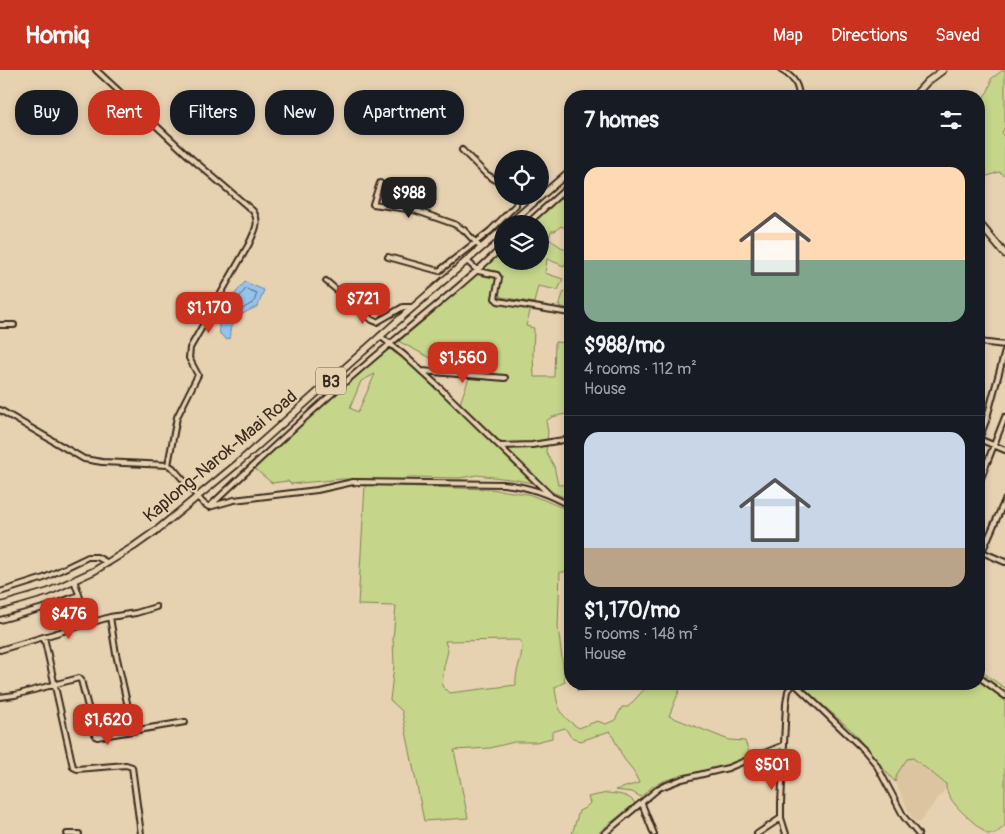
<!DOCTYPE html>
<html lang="en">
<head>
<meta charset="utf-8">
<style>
	body { margin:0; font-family:Pangolin,sans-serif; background:#242831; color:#f1f3f6; height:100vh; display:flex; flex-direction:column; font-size:19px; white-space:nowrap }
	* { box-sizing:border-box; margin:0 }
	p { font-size:16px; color:#9ea1a6 }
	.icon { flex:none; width:28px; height:28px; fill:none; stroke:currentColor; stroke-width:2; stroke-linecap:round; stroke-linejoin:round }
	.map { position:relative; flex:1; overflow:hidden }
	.panel { position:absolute; left:564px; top:20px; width:421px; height:600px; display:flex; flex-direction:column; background:#171b24; border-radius:20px; box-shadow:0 2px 8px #0003 }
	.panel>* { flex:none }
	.top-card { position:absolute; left:15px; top:20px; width:474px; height:45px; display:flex; gap:10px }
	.tools { position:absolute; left:494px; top:80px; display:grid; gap:10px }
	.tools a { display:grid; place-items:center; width:55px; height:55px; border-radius:50%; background:#171b24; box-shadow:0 2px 8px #0003; font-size:25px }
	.price { position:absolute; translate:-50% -42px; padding:0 11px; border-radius:10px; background:#c8321e; color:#fff; font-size:16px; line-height:32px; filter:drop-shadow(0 1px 2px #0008) }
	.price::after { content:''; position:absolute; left:50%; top:30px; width:15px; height:11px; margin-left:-8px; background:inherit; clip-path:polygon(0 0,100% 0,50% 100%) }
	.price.current { background:#222; color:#fff }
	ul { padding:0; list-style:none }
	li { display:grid; align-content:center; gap:10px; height:265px; padding:0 20px }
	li+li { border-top:1px solid #363941 }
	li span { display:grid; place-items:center; height:155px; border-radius:15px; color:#555 }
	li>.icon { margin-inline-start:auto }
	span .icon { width:90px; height:90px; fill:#fffc; stroke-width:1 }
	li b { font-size:21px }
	h2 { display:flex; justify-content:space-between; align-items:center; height:60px; padding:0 20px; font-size:21px }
	.tag { padding:0 18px; border-radius:20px; background:#171b24; box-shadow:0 2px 8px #0003; font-size:18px; line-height:45px }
	.tag.current { background:#c8321e; color:#fff }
	header { display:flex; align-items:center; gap:30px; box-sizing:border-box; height:70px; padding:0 25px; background:#c8321e; color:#fff }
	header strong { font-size:24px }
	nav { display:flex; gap:28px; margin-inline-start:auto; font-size:18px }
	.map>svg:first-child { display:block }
</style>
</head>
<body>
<header>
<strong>Homiq</strong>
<nav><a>Map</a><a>Directions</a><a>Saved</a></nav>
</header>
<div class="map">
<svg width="1005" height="764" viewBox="0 0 1005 764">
	<rect width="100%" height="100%" fill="#e6d2b1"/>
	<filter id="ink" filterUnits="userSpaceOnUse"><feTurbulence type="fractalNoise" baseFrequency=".02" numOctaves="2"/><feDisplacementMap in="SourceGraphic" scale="10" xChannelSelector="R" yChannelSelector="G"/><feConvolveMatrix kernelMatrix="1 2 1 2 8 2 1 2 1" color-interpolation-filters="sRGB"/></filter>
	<g filter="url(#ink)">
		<path fill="#dcc4a0" d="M913 688 946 714V718L920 752H915L910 744 895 712 897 704 907 689Z"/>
		<path fill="#c5d58a" stroke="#808054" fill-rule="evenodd" d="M1003 0H1005V57L1002 63 1005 69V105L999 102 979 109V34L988 21 991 13V9Z
			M570 117V161L561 156 555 161H551L549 169 570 183 564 196 547 189 545 203 563 209 558 220 538 216 534 233 502 227 498 225 500 206 497 202 483 199 502 181V191H540V154H531Z
			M478 203 495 206 496 208 492 231 531 238 526 256 534 258 533 284 534 307H554L555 272 570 273V343L552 347 546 351 548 362 546 382 554 396 558 415 570 414V430L532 413 517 410 477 405 460 408 409 407 401 410 342 409 291 414 288 411 272 413 255 399 315 341 389 278 396 284 402 281 460 333 469 308 398 271ZM375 304 358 342 350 338 361 311Z
			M564 221 570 224V239L559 236Z
			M365 415 490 419 528 424 544 430 570 441V502H560L558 557 565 612 555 617C557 638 561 647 579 658L597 651 606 654 615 650 622 637H628L649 614H682L669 646 729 670 745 671 750 685 735 693 666 710 653 716 641 727 632 722 615 720 639 713 633 700 624 689 610 661 581 671 571 667 565 658 552 662V668L536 672H514L490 678 454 680 468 748 424 751 402 641 390 630 394 596 393 569 396 536 358 535ZM517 570 521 571C525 585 514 601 516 615L449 623 442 616 444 596 448 581 445 571Z
			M979 600 1005 618V756L995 764H987C975 753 945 732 946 714L913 688 907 689 897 704 895 712 850 659 799 614H979Z
			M607 723C617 724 628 724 635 733L597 764H572L579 741 585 738 590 733 588 727Z"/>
		<path fill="#94c3ef" stroke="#70869b" d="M245 212 264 220 258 236C243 244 228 248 230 268L226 269 220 264 218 249 233 226Z"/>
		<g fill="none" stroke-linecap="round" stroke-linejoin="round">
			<path stroke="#5f6772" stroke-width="1" d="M246 219 257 223 254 232 234 244H231L230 240Z"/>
			<g stroke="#3b2a1e" stroke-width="8">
				<path id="minor" d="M96 0 191 88 253 141C261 153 254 162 249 174L190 278 189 288 198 305 177 347 168 395
					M781 0C792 6 798 13 799 26
					M462 80 486 104 502 114
					M380 113 373 134 414 140 454 154 464 160 481 178
					M527 154 570 115
					M388 187 439 201 490 161 516 135 517 126
					M467 191 478 201 497 205 499 208 495 228 498 231 570 243
					M326 211 372 250 377 252 403 237H412
					M0 255H14
					M380 266 404 285 442 320 550 425
					M979 272 1005 275
					M422 301 505 308
					M0 340 84 389 102 392 168 395 173 398 203 433 209 437 234 430 317 420 353 412 503 414C528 416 549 424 570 436
					M979 369 986 351 1005 281
					M979 369 1005 380
					M500 376 532 375 570 369
					M979 413 1005 347
					M209 437C268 381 327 326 390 274 427 242 467 212 502 177
					M982 482 1005 492
					M979 487 982 482 1005 430
					M74 510 89 554
					M0 522 44 508 88 487H97L108 493
					M110 547 116 584 128 637
					M0 550 47 537 79 525
					M44 567 73 697 77 699 126 695 132 697 141 764
					M0 580 110 547 136 543 156 537
					M979 607 1005 626
					M795 614 865 681 876 694 904 747 918 764
					M580 617 598 614
					M0 627 15 625 79 608 81 610 95 664 97 667 185 652
					M642 734 654 764
					M67 764H79
					M604 764 659 718 682 709 728 698 784 675
					M757 764 781 748
					M786 764 781 748V733L786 634 788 621 793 614"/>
			</g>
			<g stroke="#3b2a1e" stroke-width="9">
				<path id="primary" d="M914 26 927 12 943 0"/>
			</g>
			<g stroke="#3b2a1e" stroke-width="9">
				<path id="trunk" d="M979 153 1005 184
					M509 154 570 101
					M0 536 48 522 94 501 133 477 157 460 237 394 403 246 502 160"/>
			</g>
			<use href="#minor" stroke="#e6d2b1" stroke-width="4"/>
			<use href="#primary" stroke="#e6d2b1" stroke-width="5.5"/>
			<use href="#trunk" stroke="#e6d2b1" stroke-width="5.5"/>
		</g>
	</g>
	<g text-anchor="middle" stroke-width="4" stroke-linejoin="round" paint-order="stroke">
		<rect fill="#e6d2b1" stroke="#6e5c4a" stroke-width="1" x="316" y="297.5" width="30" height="27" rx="4"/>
		<g font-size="16" font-weight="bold" fill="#3b2a1e">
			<text x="331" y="317">B3</text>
		</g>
		<g font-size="18" fill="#3b2a1e" stroke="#e6d2b1">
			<text transform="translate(220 386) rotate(-40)" y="6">Kaplong-Narok-Maai Road</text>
		</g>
	</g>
</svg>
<div class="tools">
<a><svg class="icon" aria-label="locate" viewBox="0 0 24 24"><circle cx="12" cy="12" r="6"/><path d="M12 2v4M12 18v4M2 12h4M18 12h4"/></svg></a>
<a><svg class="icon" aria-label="layers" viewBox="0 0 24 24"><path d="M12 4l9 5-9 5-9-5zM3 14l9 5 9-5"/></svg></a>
</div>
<b class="price current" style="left:409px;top:149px">$988</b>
<b class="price" style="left:363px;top:255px">$721</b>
<b class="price" style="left:209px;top:264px">$1,170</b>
<b class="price" style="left:463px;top:314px">$1,560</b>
<b class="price" style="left:69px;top:570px">$476</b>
<b class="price" style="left:108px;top:676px">$1,620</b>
<b class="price" style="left:772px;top:721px">$501</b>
<div class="top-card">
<a class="tag">Buy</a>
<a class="tag current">Rent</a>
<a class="tag">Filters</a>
<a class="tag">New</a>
<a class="tag">Apartment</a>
</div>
<section class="panel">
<h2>7 homes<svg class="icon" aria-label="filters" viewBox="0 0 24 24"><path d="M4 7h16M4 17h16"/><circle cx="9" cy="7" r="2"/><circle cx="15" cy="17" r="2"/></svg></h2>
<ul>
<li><span style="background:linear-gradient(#ffd9b3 60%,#7fa58c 0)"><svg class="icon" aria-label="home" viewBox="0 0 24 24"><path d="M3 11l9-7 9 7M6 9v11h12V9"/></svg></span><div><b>$988/mo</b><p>4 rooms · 112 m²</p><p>House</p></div></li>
<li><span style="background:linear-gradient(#c9d6e8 75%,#b9a48a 0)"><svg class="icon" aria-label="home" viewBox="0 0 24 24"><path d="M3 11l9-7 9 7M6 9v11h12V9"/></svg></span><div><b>$1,170/mo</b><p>5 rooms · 148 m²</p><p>House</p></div></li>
</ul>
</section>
</div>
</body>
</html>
